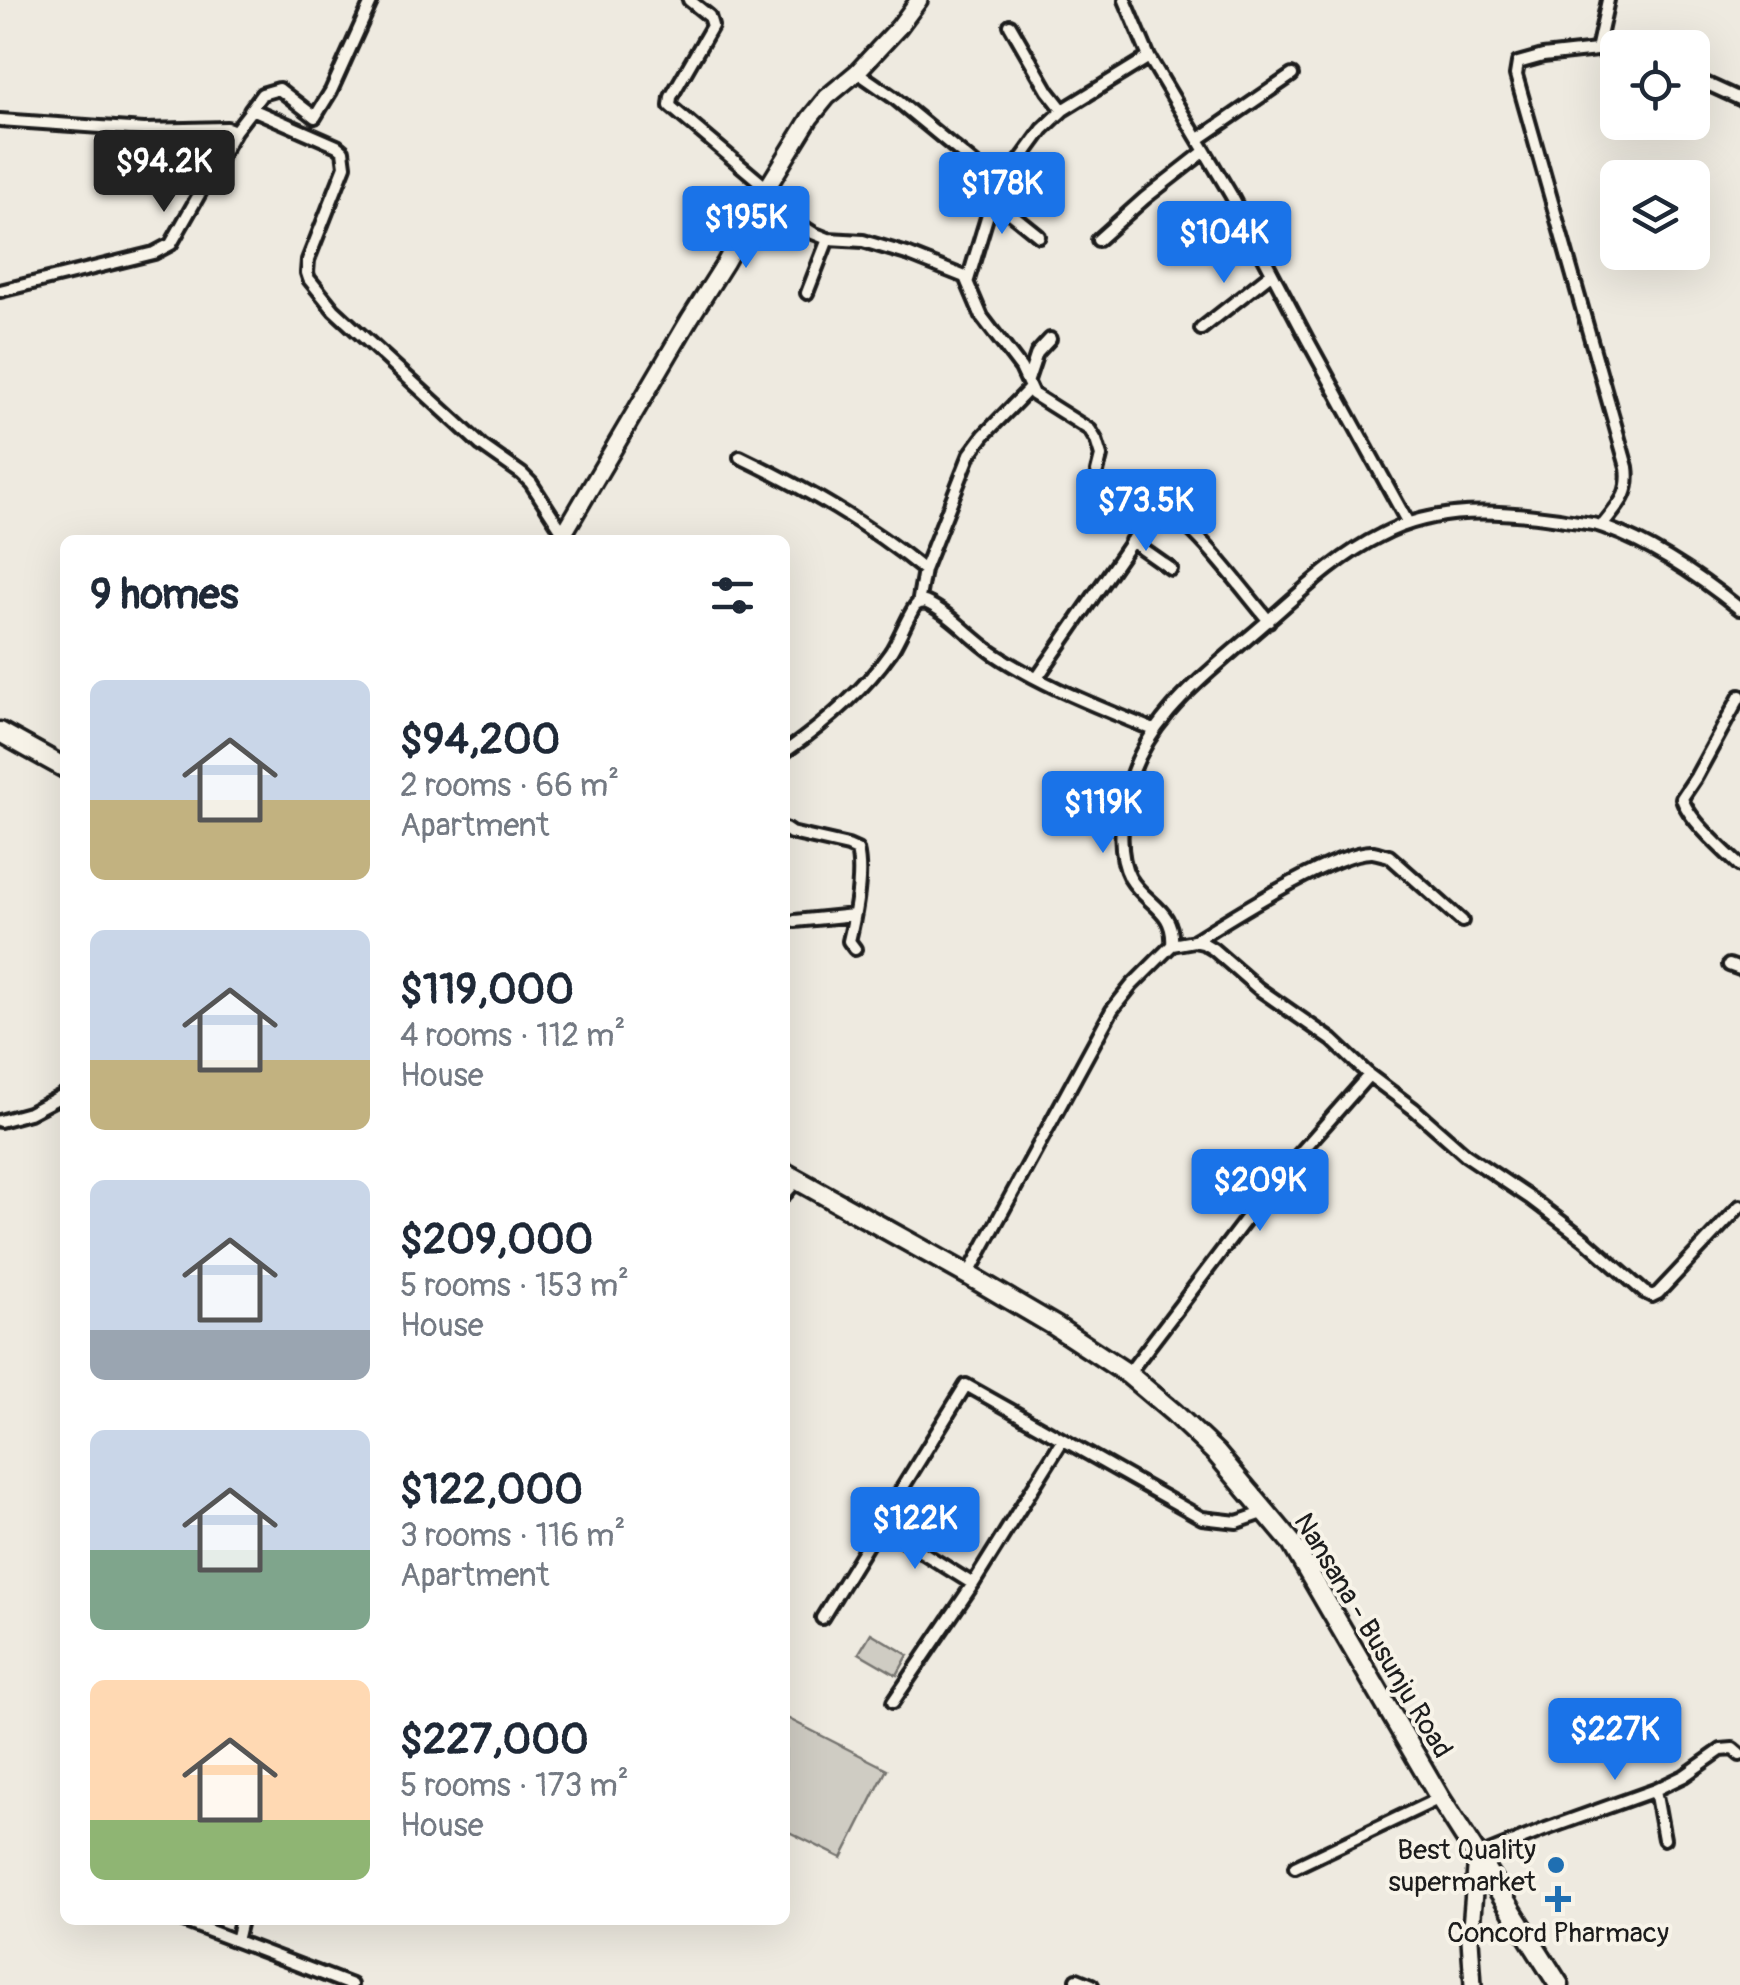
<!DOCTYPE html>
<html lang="en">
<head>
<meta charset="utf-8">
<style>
	body { margin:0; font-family:Pangolin,sans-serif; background:#f2f2f3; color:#1f2937; height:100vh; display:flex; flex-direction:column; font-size:38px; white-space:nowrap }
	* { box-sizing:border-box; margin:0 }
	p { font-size:32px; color:#747a83 }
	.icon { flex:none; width:55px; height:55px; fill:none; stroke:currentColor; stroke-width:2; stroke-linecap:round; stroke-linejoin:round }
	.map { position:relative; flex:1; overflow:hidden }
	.sheet { position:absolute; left:60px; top:535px; width:730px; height:1390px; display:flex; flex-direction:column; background:#fff; border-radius:15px; box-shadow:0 10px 40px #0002 }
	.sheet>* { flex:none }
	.controls { position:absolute; left:1600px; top:30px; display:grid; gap:20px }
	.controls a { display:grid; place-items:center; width:110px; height:110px; border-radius:15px; background:#fff; box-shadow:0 10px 40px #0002; font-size:50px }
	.price { position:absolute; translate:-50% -85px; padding:0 22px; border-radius:10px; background:#1a73e8; color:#fff; font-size:32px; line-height:65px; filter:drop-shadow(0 2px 5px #0008) }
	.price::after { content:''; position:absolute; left:50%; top:60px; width:30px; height:22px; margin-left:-15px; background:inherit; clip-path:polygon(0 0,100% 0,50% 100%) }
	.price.on { background:#222; color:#fff }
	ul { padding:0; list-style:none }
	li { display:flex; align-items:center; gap:30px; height:250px; padding:0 30px }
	li span { display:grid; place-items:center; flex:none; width:280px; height:200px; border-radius:15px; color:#555 }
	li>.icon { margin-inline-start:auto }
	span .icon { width:120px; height:120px; fill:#fffc; stroke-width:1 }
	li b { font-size:42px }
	h2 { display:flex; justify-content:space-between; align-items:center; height:120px; padding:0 30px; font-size:42px }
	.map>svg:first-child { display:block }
</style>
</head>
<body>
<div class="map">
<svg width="1740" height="1985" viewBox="0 0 1740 1985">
	<rect width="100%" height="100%" fill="#eeeae0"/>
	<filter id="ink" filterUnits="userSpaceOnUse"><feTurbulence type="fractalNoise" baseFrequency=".01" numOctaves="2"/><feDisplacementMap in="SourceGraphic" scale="20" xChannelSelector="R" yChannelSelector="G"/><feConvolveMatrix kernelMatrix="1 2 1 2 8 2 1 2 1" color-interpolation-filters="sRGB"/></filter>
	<g filter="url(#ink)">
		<path fill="#cfccc3" stroke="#767470" stroke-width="2.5" d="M871 1633 908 1655 897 1675 859 1653Z
			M785 1717 887 1769 842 1858 785 1830Z"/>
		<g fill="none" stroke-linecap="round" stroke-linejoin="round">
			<g stroke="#1c1c1c" stroke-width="18">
				<path id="street" d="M689 0 709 16 712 26 671 97 670 106 767 188
					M1125 0 1149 57
					M1010 25 1048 91 1063 110
					M1597 50H1618
					M857 72 893 97 994 180 1001 182 1008 177 1043 129 1063 110 1149 57 1231 195 1307 339 1408 523
					M1692 77 1740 99
					M250 110 262 94 279 89 315 117 331 91 372 0
					M0 120 144 130 227 128 235 131 252 109 337 146 343 151 345 166 308 260 307 273 309 279 334 310 481 445 522 474 531 483 564 534
					M1199 139 1292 75
					M761 199 813 233 828 239 863 241 907 254 965 277 982 317 1021 368 1033 394 1090 430 1096 440 1101 456 1097 472
					M993 199 1039 236
					M1098 240 1145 198 1205 151
					M968 280 998 181
					M0 291 154 253 171 244 235 131
					M807 293 828 239
					M1201 329 1272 273
					M1028 380 1037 353 1050 339
					M740 457C806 489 867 523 924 570
					M1602 526C1618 505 1631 495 1627 467L1516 75 1518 63 1543 56 1597 50 1608 0
					M1131 541 1171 569
					M918 604 924 570 970 454 984 435 1030 388
					M1037 678 1150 515 1162 507C1197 527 1242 589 1269 621
					M1740 696 1696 777 1682 798C1688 819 1723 850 1740 866
					M785 752C823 725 863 692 890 653 897 644 912 607 917 604 919 603 922 603 925 602 950 613 970 637 993 653 1042 686 1099 707 1154 730
					M785 829 791 833 848 846 857 850C863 874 855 916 849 941L855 949
					M795 921 854 915
					M1195 940C1229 919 1336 850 1373 852 1379 853 1384 855 1389 856L1462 921
					M1172 945 1194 941 1203 943 1213 949 1259 989 1332 1040 1369 1075 1414 1109 1466 1155 1530 1198 1584 1239 1644 1292 1652 1296 1658 1293 1740 1206
					M1729 965 1740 969
					M0 1121 29 1113 65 1094
					M785 1194 798 1179
					M968 1275 1112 1010 1132 985 1172 945C1175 909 1146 905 1130 878 1116 852 1122 815 1128 788 1144 722 1200 680 1249 637 1291 602 1332 559 1381 535 1436 506 1499 510 1559 519 1573 522 1590 522 1604 527 1654 545 1699 576 1740 609
					M1128 1374 1272 1185 1369 1075
					M879 1525 973 1584
					M822 1618 966 1385 1202 1518 1237 1522 1266 1512
					M893 1702 973 1584 1062 1441
					M1655 1790 1664 1839
					M1477 1857 1546 1829 1655 1790 1684 1776 1721 1750 1733 1749 1740 1755
					M1295 1867 1440 1798
					M181 1920 351 1985
					M236 1941 241 1920
					M1077 1979 1092 1985"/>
			</g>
			<g stroke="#1c1c1c" stroke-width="22">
				<path id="secondary" d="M560 540 689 320 725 263 767 188 810 118 827 97 857 72 899 27 919 0
					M1473 1985 1470 1939 1477 1857"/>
			</g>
			<g stroke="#1c1c1c" stroke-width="25">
				<path id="primary" d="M0 732 65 768
					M785 1173 968 1275 1055 1326 1128 1374 1174 1413 1216 1453 1291 1542 1440 1798 1559 1985"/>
			</g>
			<use href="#street" stroke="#f7f3e8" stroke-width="10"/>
			<use href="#secondary" stroke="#f7f3e8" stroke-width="15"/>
			<use href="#primary" stroke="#f7f3e8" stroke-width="18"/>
		</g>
	</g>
	<g fill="#1f6fb2" stroke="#f7f3e8" stroke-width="4">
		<circle cx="1556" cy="1865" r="10"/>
		<path d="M1553 1884h10v10h10v10h-10v10h-10v-10h-10v-10h10z"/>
	</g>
	<g text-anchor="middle" stroke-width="8" stroke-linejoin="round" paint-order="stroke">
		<g font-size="28" fill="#1c1c1c" stroke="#f7f3e8">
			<text transform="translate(1374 1635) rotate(59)" y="10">Nansana - Busunju Road</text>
		</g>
		<g font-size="28" fill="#1c1c1c" stroke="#f7f3e8" text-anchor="end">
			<text x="1536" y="1859">Best Quality<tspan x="1536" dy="32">supermarket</tspan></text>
			<text x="1558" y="1942" text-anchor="middle">Concord Pharmacy</text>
		</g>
	</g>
</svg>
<div class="controls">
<a><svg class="icon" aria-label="locate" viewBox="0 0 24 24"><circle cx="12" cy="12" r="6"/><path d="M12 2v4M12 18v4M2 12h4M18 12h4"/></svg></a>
<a><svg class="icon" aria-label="layers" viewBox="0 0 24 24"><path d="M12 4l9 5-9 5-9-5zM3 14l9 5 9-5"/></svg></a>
</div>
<b class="price on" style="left:164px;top:215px">$94.2K</b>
<b class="price" style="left:1002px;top:237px">$178K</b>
<b class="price" style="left:746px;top:271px">$195K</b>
<b class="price" style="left:1224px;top:286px">$104K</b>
<b class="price" style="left:1146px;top:554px">$73.5K</b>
<b class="price" style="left:1103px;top:856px">$119K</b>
<b class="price" style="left:1260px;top:1234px">$209K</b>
<b class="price" style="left:915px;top:1572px">$122K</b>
<b class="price" style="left:1615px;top:1783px">$227K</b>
<section class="sheet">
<h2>9 homes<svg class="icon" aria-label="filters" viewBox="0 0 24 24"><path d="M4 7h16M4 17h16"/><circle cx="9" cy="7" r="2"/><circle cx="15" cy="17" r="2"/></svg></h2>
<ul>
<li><span style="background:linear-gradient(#c9d6e8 60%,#c2b280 0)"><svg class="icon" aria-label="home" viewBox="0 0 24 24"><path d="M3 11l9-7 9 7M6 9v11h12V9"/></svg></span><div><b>$94,200</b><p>2 rooms · 66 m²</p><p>Apartment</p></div></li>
<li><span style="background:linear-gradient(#c9d6e8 65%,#c2b280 0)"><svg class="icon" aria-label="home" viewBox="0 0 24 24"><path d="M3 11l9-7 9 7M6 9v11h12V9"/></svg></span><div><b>$119,000</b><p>4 rooms · 112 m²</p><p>House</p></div></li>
<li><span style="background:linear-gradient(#c9d6e8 75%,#9aa5b1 0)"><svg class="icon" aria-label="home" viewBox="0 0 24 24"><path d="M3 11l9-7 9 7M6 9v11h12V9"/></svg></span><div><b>$209,000</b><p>5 rooms · 153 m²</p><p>House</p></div></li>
<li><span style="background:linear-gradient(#c9d6e8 60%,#7fa58c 0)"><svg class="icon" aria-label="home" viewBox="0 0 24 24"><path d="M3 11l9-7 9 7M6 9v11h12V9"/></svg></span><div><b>$122,000</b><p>3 rooms · 116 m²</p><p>Apartment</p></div></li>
<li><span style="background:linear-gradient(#ffd9b3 70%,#8fb573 0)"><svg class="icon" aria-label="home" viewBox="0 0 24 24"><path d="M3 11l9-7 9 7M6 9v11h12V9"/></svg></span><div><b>$227,000</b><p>5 rooms · 173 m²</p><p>House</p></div></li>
</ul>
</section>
</div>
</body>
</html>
